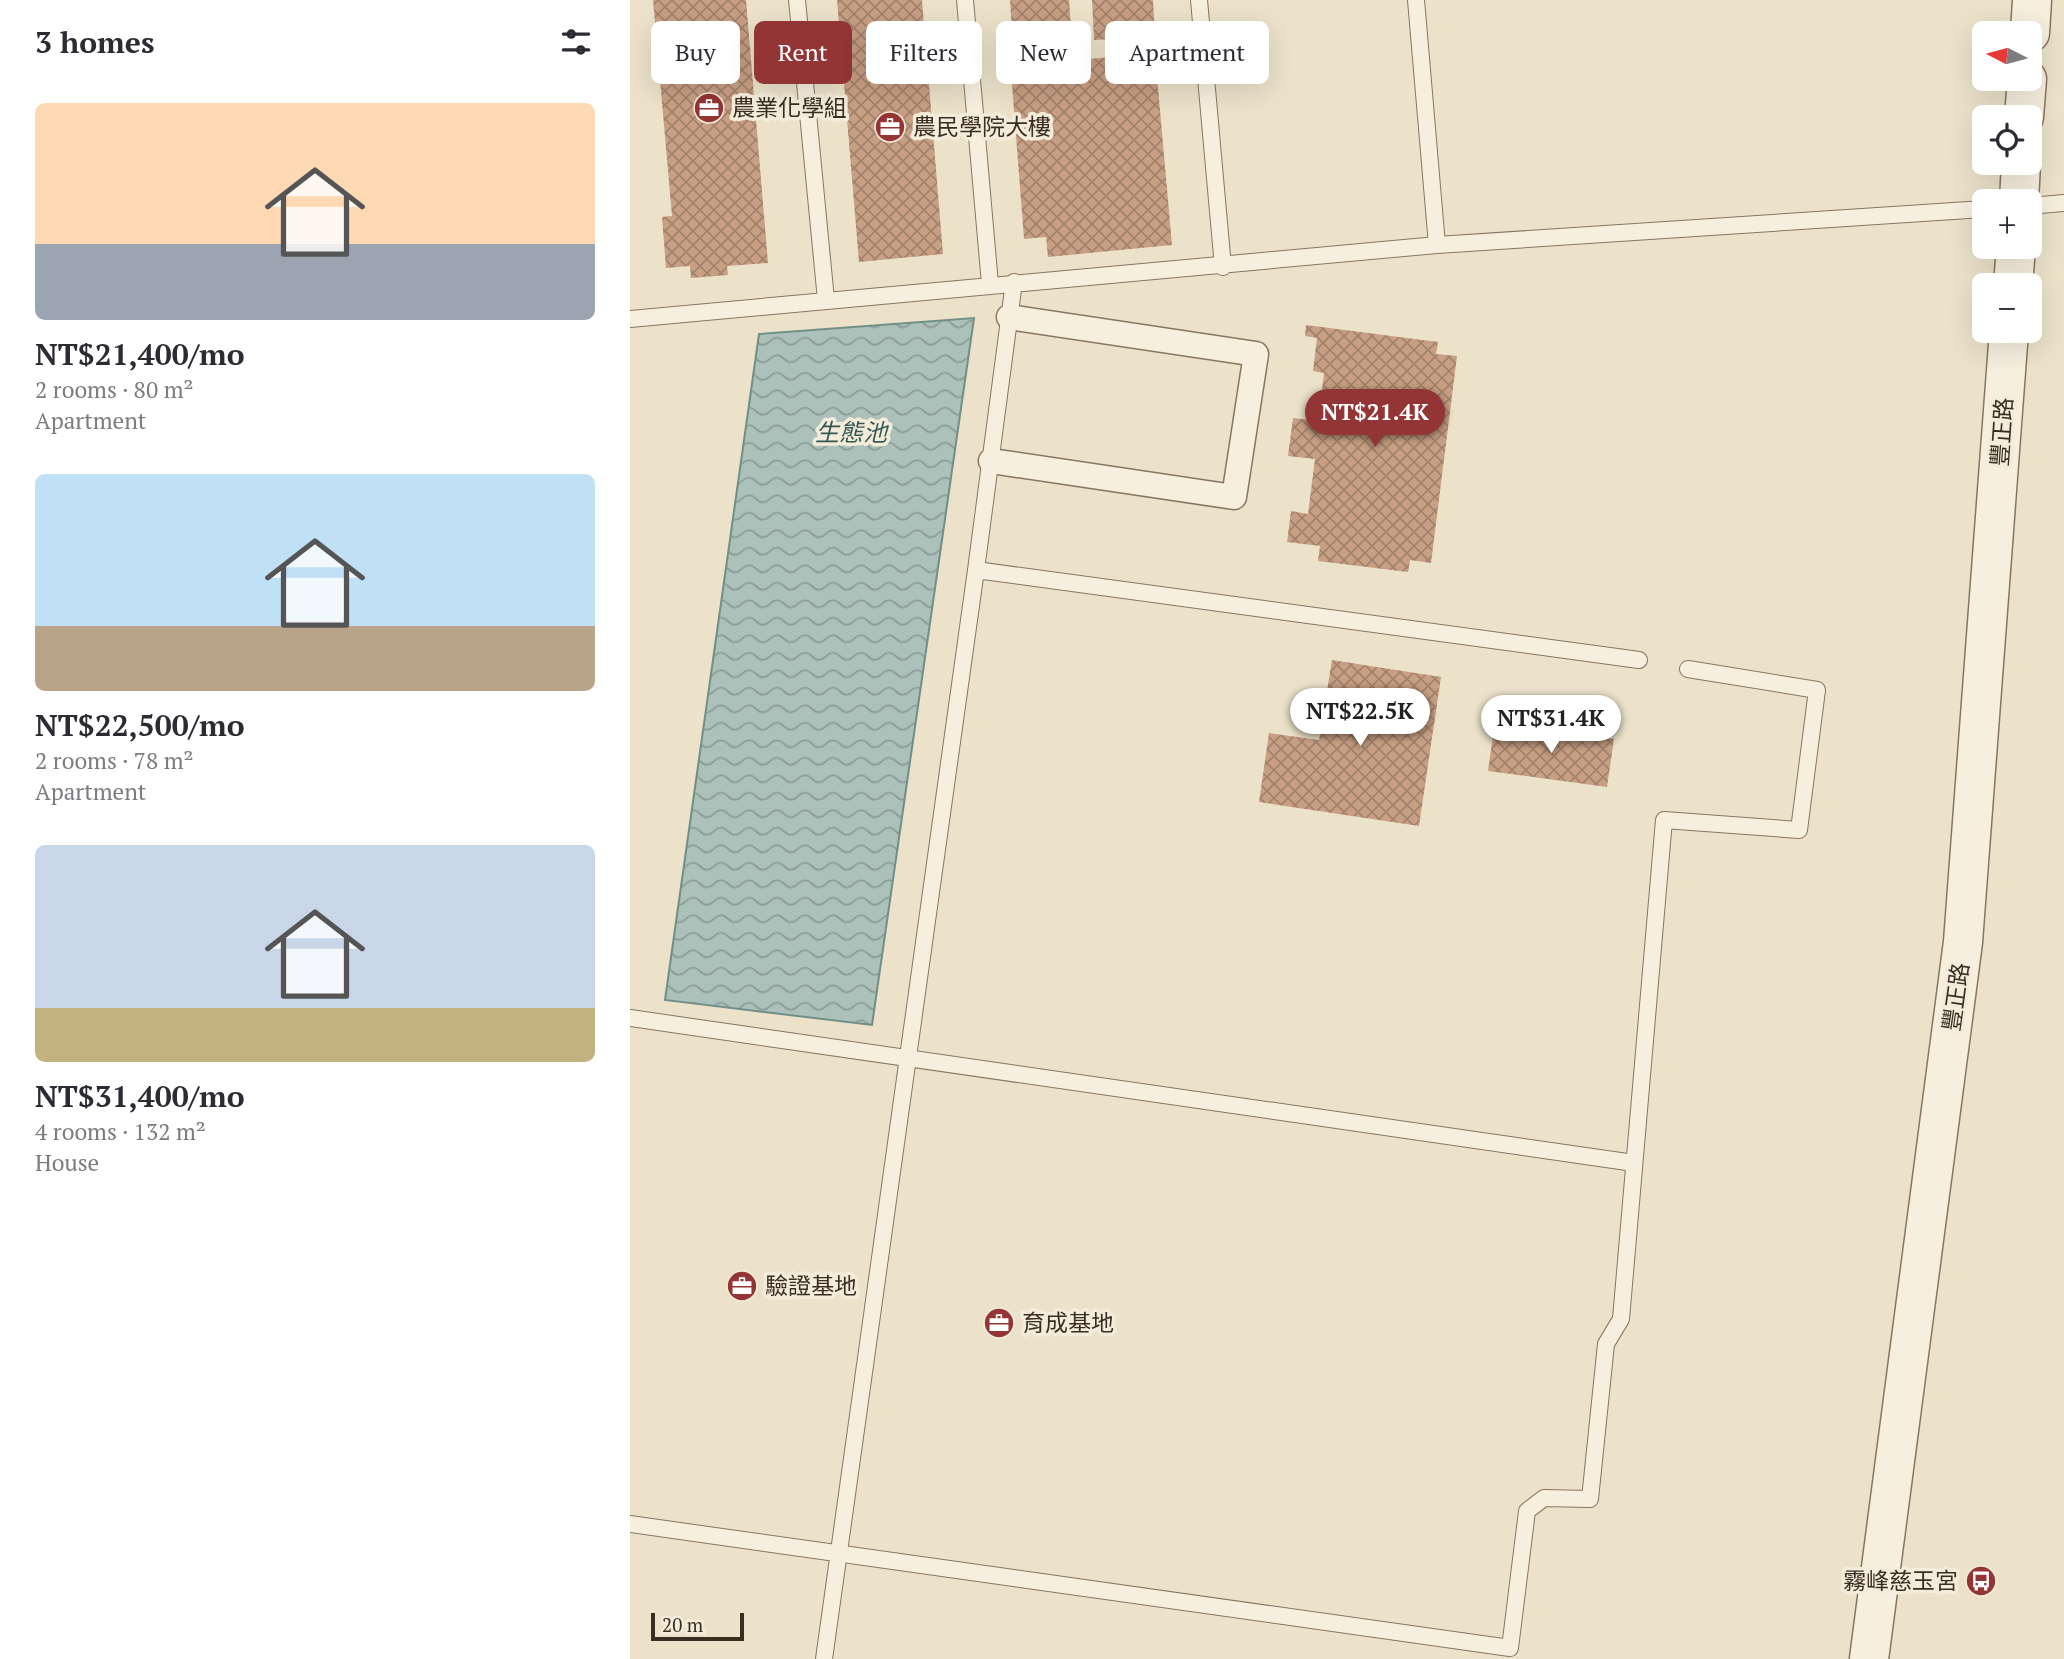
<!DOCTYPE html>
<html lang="en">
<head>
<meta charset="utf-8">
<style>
	body { margin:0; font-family:"PT Serif","Noto Sans TC",serif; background:#f2f2f3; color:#2b2b33; height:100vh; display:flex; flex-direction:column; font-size:26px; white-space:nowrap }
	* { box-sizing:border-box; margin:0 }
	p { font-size:23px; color:#7c7c81 }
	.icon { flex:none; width:38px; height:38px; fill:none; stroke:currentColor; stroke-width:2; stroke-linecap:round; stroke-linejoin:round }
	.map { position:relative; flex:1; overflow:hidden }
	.side { display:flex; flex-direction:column; background:#fff; width:630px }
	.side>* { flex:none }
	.guide { position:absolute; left:21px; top:21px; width:665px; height:63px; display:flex; gap:14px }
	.needle { width:46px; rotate:276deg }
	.fabs { position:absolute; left:1342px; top:21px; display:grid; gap:14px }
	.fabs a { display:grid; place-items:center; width:70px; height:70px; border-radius:10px; background:#fff; box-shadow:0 7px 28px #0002; font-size:35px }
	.scale { position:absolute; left:21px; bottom:18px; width:93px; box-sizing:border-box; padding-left:7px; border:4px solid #3a2d22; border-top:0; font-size:19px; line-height:24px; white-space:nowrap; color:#3a2d22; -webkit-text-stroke:5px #f4ecda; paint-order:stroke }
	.price { position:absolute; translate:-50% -60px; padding:0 16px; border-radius:24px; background:#fff; color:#222; font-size:23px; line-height:46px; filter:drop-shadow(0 2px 4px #0008) }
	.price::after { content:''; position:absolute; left:50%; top:42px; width:21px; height:16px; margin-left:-10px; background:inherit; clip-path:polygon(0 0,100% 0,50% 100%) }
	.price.on { background:#933435; color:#fff }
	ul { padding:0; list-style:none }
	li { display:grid; align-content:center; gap:14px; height:371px; padding:0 35px }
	li span { display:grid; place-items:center; height:217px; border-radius:10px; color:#555 }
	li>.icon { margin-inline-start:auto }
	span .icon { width:126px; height:126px; fill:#fffc; stroke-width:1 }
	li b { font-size:30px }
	h2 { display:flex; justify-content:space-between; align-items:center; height:84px; padding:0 35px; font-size:30px }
	.pill { padding:0 24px; border-radius:10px; background:#fff; box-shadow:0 7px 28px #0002; font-size:24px; line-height:63px }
	.pill.on { background:#933435; color:#fff }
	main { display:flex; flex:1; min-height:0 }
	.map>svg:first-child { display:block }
</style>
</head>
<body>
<main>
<section class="side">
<h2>3 homes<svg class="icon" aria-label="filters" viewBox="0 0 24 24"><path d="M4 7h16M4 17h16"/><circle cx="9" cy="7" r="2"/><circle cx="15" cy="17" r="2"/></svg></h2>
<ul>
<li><span style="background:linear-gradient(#ffd9b3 65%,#9aa5b1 0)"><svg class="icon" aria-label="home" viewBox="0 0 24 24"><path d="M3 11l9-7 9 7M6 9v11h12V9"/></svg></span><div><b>NT$21,400/mo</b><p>2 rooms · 80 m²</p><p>Apartment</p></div></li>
<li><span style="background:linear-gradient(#bfe0f5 70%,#b9a48a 0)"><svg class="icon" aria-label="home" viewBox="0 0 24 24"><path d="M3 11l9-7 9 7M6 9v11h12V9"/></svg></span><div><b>NT$22,500/mo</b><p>2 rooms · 78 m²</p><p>Apartment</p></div></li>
<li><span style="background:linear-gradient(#c9d6e8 75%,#c2b280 0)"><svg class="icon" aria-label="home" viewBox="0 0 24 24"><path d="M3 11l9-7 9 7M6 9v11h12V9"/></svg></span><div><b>NT$31,400/mo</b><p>4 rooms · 132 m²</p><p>House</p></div></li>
</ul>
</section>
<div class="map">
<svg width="1434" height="1659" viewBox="0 0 1434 1659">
	<defs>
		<pattern id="water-waves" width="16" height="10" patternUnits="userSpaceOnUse" patternTransform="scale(1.75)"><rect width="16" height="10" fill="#abc1ba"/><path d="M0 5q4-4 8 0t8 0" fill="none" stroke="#8c9d97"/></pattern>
		<pattern id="building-cross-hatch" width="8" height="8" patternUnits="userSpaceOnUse" patternTransform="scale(1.75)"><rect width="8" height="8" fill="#c89f83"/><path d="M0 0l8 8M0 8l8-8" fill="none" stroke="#a3826b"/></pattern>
	</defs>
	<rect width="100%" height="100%" fill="#ece2ca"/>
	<path fill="url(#water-waves)" stroke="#718f88" stroke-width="2" d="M344 318 242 1025 35 1000 129 334Z"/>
	<path fill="url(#building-cross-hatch)" d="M23 0H116L138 263 97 266 98 275 61 278 60 266 36 268 32 217 42 216Z
		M207 0H292L313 254 229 262Z
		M380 0H439L442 42 383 47Z
		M462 0H523L525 37 464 40Z
		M525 54 542 245 418 257 416 237 394 239 382 84 405 83 403 63Z
		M676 325 808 342 806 354 827 356 801 563 780 560 778 572 688 561 690 546 657 542 661 511 678 514 685 459 658 456 663 418 688 421 694 373 683 371 687 338 675 336Z
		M702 660 811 677 789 826 629 802 639 733 689 740Z
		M865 722 984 739 977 787 858 771Z"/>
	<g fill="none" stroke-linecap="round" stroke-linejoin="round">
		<g stroke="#887560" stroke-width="18">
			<path id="service" d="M167 0 196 300
				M335 0 360 284
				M569 0 593 267
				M786 0 807 245
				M1400 206 1434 203
				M0 319 807 245 1354 209
				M346 570 384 282
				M0 1018 1004 1163
				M0 1524 880 1648 897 1511 914 1498 960 1499 976 1344 991 1319 1034 820 1169 830 1187 690 1058 669
				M194 1659 346 570 1009 660"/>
		</g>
		<g stroke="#887560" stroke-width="27">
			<path id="pedestrian" d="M361 461 604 497 626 354 379 317"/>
		</g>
		<g stroke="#887560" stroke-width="41">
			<path id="tertiary" d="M1400 33 1402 0
				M1394 117 1397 79
				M1389 201 1391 163
				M1383 285 1386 247
				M1239 1659 1333 942 1379 331"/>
		</g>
		<use href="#service" stroke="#f7efde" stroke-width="16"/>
		<use href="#pedestrian" stroke="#f7efde" stroke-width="24"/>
		<use href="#tertiary" stroke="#f7efde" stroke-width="38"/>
	</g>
	<defs>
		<g id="office-disc" transform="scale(1.575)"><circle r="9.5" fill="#933435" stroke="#f4ecda"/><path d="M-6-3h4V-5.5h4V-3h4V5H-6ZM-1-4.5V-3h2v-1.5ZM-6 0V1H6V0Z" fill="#fff"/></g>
		<g id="bus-disc" transform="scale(1.575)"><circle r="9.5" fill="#933435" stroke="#f4ecda"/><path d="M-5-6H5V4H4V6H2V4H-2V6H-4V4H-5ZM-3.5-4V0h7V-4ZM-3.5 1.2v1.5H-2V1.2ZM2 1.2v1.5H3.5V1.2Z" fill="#fff"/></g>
	</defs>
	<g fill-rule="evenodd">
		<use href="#office-disc" x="79" y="108"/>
		<use href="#office-disc" x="260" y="127"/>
		<use href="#office-disc" x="112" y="1286"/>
		<use href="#office-disc" x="369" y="1323"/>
		<use href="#bus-disc" x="1351" y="1581"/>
	</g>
	<g text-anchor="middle" stroke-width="7" stroke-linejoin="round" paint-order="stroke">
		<g font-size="23" fill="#3a2d22" stroke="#f4ecda" text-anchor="start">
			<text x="102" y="116">農業化學組</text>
			<text x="283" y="135">農民學院大樓</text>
			<text x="135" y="1294">驗證基地</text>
			<text x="392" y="1331">育成基地</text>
			<text x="1328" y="1589" text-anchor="end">霧峰慈玉宮</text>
		</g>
		<g font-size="23" fill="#3a2d22" stroke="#f4ecda">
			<text transform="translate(1372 432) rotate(-86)" y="8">豐正路</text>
			<text transform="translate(1326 997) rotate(-82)" y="8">豐正路</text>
		</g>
		<g font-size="24" font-style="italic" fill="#325855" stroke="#f4ecda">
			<text x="221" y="441">生態池</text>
		</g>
	</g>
</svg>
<div class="fabs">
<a><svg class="needle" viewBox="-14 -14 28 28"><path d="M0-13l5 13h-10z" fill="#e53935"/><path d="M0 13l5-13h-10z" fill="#7c7c81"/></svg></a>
<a><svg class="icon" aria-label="locate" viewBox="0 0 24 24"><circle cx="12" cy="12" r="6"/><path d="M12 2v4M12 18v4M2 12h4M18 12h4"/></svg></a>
<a>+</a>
<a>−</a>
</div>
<div class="scale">20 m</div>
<b class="price on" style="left:745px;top:449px">NT$21.4K</b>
<b class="price" style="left:730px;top:748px">NT$22.5K</b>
<b class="price" style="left:921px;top:755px">NT$31.4K</b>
<div class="guide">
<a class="pill">Buy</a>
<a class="pill on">Rent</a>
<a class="pill">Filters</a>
<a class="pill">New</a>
<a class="pill">Apartment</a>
</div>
</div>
</main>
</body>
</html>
